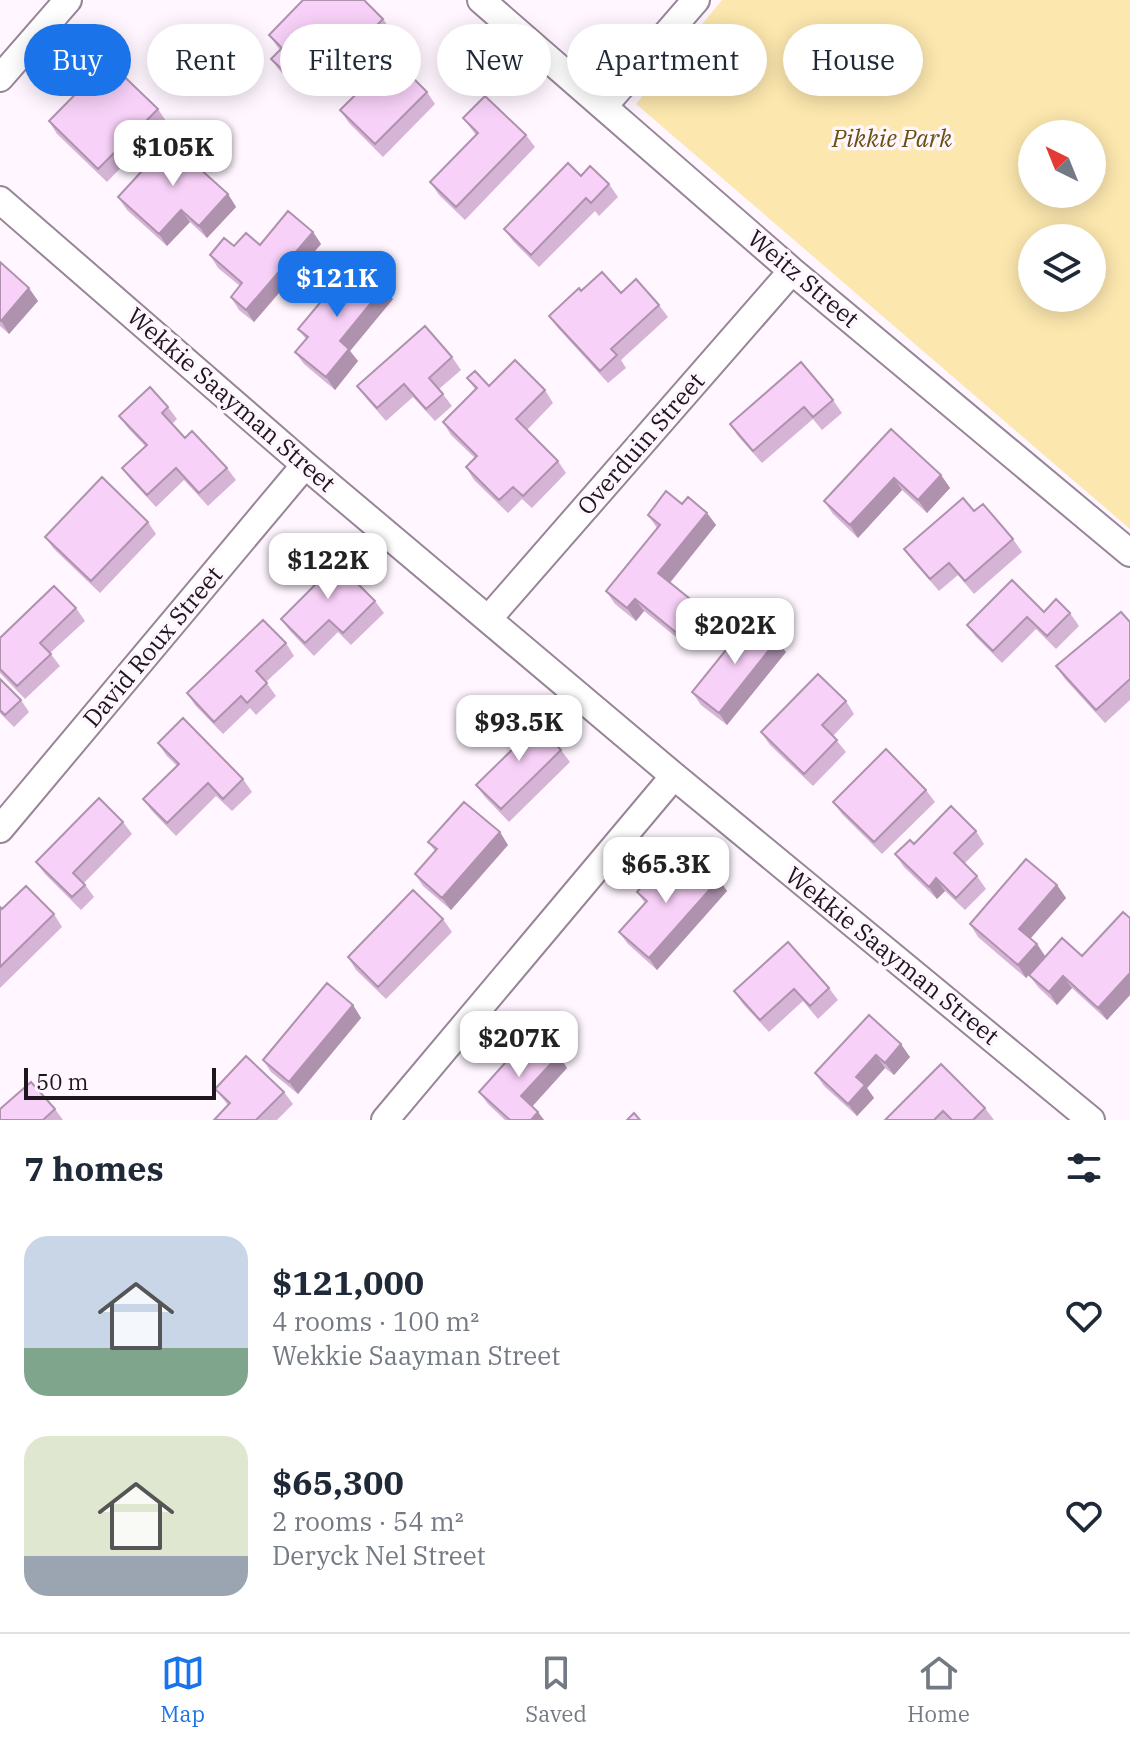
<!DOCTYPE html>
<html lang="en">
<head>
<meta charset="utf-8">
<style>
	body { margin:0; font-family:"IBM Plex Serif",serif; background:#f6f6f7; color:#1f2937; height:100vh; display:flex; flex-direction:column; font-size:30px; white-space:nowrap }
	* { box-sizing:border-box; margin:0 }
	p { font-size:26px; color:#747a83 }
	.icon { flex:none; width:44px; height:44px; fill:none; stroke:currentColor; stroke-width:2; stroke-linecap:round; stroke-linejoin:round }
	.map { position:relative; height:1120px; overflow:hidden }
	.panel { display:flex; flex-direction:column; background:#fff; flex:1 }
	.panel>* { flex:none }
	.hud { position:absolute; left:24px; top:24px; width:1082px; height:72px; display:flex; gap:16px }
	.needle { width:52px; rotate:317deg }
	.buttons { position:absolute; left:1018px; top:120px; display:grid; gap:16px }
	.buttons a { display:grid; place-items:center; width:88px; height:88px; border-radius:50%; background:#fff; box-shadow:0 4px 20px #0003; font-size:40px }
	.scale { position:absolute; left:24px; bottom:20px; width:192px; box-sizing:border-box; padding-left:8px; border:4px solid #1d161d; border-top:0; font-size:22px; line-height:28px; white-space:nowrap; color:#1d161d; -webkit-text-stroke:6px #fff6ff; paint-order:stroke }
	.price { position:absolute; translate:-50% -68px; padding:0 18px; border-radius:16px; background:#fff; color:#222; font-size:26px; line-height:52px; filter:drop-shadow(0 2px 4px #0008) }
	.price::after { content:''; position:absolute; left:50%; top:48px; width:24px; height:18px; margin-left:-12px; background:inherit; clip-path:polygon(0 0,100% 0,50% 100%) }
	.price.current { background:#1a73e8; color:#fff }
	ul { padding:0; list-style:none }
	li { display:flex; align-items:center; gap:24px; height:200px; padding:0 24px }
	li span { display:grid; place-items:center; flex:none; width:224px; height:160px; border-radius:24px; color:#555 }
	li>.icon { margin-inline-start:auto }
	span .icon { width:96px; height:96px; fill:#fffc; stroke-width:1 }
	li b { font-size:34px }
	h2 { display:flex; justify-content:space-between; align-items:center; height:96px; padding:0 24px; font-size:34px }
	.chip { padding:0 28px; border-radius:36px; background:#fff; box-shadow:0 4px 20px #0003; font-size:28px; line-height:72px }
	.chip.current { background:#1a73e8; color:#fff }
	.dock { display:flex; justify-content:space-around; align-items:center; height:112px; border-top:2px solid #e0e1e3; background:#fff; font-size:22px; color:#747a83 }
	.dock a { display:grid; justify-items:center; gap:4px }
	.dock .current { color:#1a73e8 }
	.map>svg:first-child { display:block }
</style>
</head>
<body>
<div class="map">
<svg width="1130" height="1120" viewBox="0 0 1130 1120">
	<rect width="100%" height="100%" fill="#fff6ff"/>
	<path fill="#fce7ae" fill-rule="evenodd" d="M722 0H1130V529L636 104ZM1032 134H1092V194H1032ZM1032 238H1092V298H1032Z"/>
	<g fill="none" stroke-linecap="round" stroke-linejoin="round">
		<g stroke="#988598" stroke-width="30">
			<path id="minor" d="M481 0 792 271 1130 553
				M0 78 68 0
				M604 106 696 0
				M0 200 305 465 674 776 1091 1120
				M489 618 792 271
				M0 829 305 465
				M385 1120 674 776"/>
		</g>
		<use href="#minor" stroke="#fff" stroke-width="26"/>
	</g>
	<path fill="#d5b4d5" d="M383 19 392 31 362 61 341 40 295 86 280 71 271 59 280 50 269 35Z
		M427 92 435 104 383 157 349 123 340 110Z
		M158 109 166 121 107 182 57 134 49 121Z
		M463 118 526 135 535 147 465 220 439 195 430 182 476 135Z
		M207 162 200 169 228 194 236 207 207 238 190 222 167 246 127 210 118 197Z
		M581 176 609 184 618 197 599 216 595 211 539 267 513 241 504 229Z
		M313 232 321 244 254 322 239 310 231 297 240 286 218 268 210 255 234 246 260 245Z
		M0 262 38 301 9 334 0 326Z
		M581 291 621 293 659 305 668 317 621 360 626 368 608 383 558 328 549 316Z
		M393 299 350 351 358 361 335 390 304 364 295 352 306 339 298 329Z
		M452 357 461 370 439 389 452 406 435 421 413 397 386 421 366 398 357 386Z
		M467 378 489 386 545 390 553 403 527 430 558 461 566 473 532 508 522 499 508 513 474 480 466 467 475 458 451 435 443 422 475 389Z
		M833 400 842 413 822 430 813 419 762 463 738 436 730 424Z
		M168 407 177 419 172 424 185 438 227 468 236 480 208 506 184 480 156 507 131 480 122 468 145 446 128 428 119 416Z
		M891 429 941 475 950 488 927 513 902 490 858 538 833 514 824 501Z
		M682 504 707 513 716 525 670 583 700 607 709 619 687 646 644 611 636 621 615 604 606 591 657 528 648 515Z
		M974 511 1013 539 1022 552 974 594 958 575 939 591 913 561 904 549Z
		M148 522 156 534 100 593 54 549 45 537Z
		M305 575 375 601 384 613 351 645 338 632 314 656 290 631 281 619 313 586Z
		M76 608 85 621 50 653 60 666 25 699 0 673V638Z
		M1044 612 1070 613 1079 626 1056 649 1036 629 1002 663 976 637 967 625Z
		M1130 622V700L1105 723 1065 679 1056 666Z
		M286 643 294 656 266 682 276 696 256 715 250 708 223 734 195 705 187 693Z
		M786 652 727 725 701 705 692 692Z
		M0 679 21 700 29 712 14 727 0 713Z
		M846 701 854 714 833 736 846 752 813 786 770 745 761 732Z
		M510 732 561 750 570 762 509 822 485 797 476 785 518 744Z
		M158 743 243 779 252 792 232 811 216 796 176 836 152 811 143 799 177 766 166 755Z
		M926 790 935 802 882 854 842 814 833 802Z
		M123 822 132 834 84 883 94 897 81 910 45 874 36 862Z
		M976 831 984 844 964 864 977 876 986 889 965 910 945 891 937 899 904 867 895 854 914 844Z
		M428 842 508 845 451 910 423 886 415 874 435 851Z
		M669 873H697L727 891 657 970 628 944 619 932 645 903 637 892Z
		M1057 885 1066 898 1031 938 1037 944 1045 956H1082L1130 918V995L1107 1020 1072 988 1057 1005 1038 987 1029 975 1026 978 978 937 970 924Z
		M0 907 2 909 54 914 62 927 0 988Z
		M443 919 452 932 386 999 356 970 348 957Z
		M829 988 838 1000 818 1019 803 1001 769 1032 743 1004 734 991Z
		M353 1005 361 1018 298 1094 271 1072 263 1060Z
		M869 1015 910 1057 894 1075 885 1068 867 1088 874 1098 857 1116 824 1086 815 1073Z
		M941 1064 985 1108 994 1120H885Z
		M567 1068 532 1106 544 1120H505L488 1104 479 1092Z
		M215 1089 284 1092 293 1104 277 1120H214L228 1105Z
		M55 1109 63 1120H0Z"/>
	<path fill="#ae92ae" d="M198 150 207 162 198 172 189 159Z
		M228 194 236 207 207 238 199 226Z
		M181 210 190 222 167 246 159 234Z
		M313 232 321 244 254 322 246 310Z
		M384 287 393 299 350 351 358 361 335 390 326 377 340 341Z
		M29 288 38 301 9 334 1 321Z
		M941 475 950 488 927 513 918 500Z
		M894 478 902 490 858 538 850 525Z
		M707 513 716 525 667 586 658 573Z
		M635 599 644 611 636 621 627 608Z
		M700 607 709 619 687 646 678 634Z
		M777 640 786 652 727 725 719 713Z
		M500 832 508 845 451 910 442 898Z
		M936 878 945 891 937 899 929 887Z
		M719 879 727 891 657 970 649 958Z
		M1057 885 1066 898 1028 941 1019 929Z
		M1037 944 1045 956 1026 978 1018 965Z
		M1130 973V995L1107 1020 1098 1008Z
		M1063 976 1072 988 1057 1005 1049 992Z
		M353 1005 361 1018 298 1094 289 1082Z
		M901 1044 910 1057 894 1075 885 1063Z
		M559 1055 567 1068 530 1109 521 1096Z
		M876 1055 885 1068 867 1088 874 1098 857 1116 848 1104 856 1077Z
		M538 1112 544 1120H531Z"/>
	<path fill="#f8d1f8" stroke="#ae92ae" stroke-width="2" d="M303 0H364L383 19 353 49 332 28 286 73 271 59 282 48 269 35Z
		M393 58 427 92 375 144 340 110Z
		M108 61 158 109 98 169 49 121Z
		M485 96 526 135 456 207 430 182 478 133 463 118Z
		M178 132 198 150 189 159 228 194 199 226 181 210 159 234 118 197Z
		M568 163 581 176 590 166 609 184 591 203 586 198 531 255 504 229Z
		M288 211 313 232 246 310 231 297 242 283 210 255 224 238 234 246 246 233 260 245Z
		M0 262 29 288 1 321H0Z
		M354 262 384 287 340 341 349 349 326 377 295 352 308 337 298 329Z
		M602 272 621 293 636 279 659 305 611 349 617 355 600 371 549 316 579 288 581 291Z
		M425 326 452 357 429 378 443 394 426 409 404 384 377 408 357 386Z
		M515 360 545 390 516 419 558 461 523 496 513 487 499 500 466 467 477 456 443 422 477 388 467 378 475 371 489 386Z
		M801 362 833 400 813 417 804 407 753 451 730 424Z
		M150 387 168 407 162 413 185 438 192 431 227 468 199 493 176 468 147 495 122 468 147 445 119 416Z
		M891 429 941 475 918 500 894 478 850 525 824 501Z
		M102 477 148 522 91 581 45 537Z
		M666 491 682 504 688 497 707 513 658 573 700 607 678 634 635 599 627 608 606 591 660 525 648 515Z
		M963 498 974 511 983 504 1013 539 965 581 949 563 930 579 904 549Z
		M327 553 375 601 343 633 329 620 305 643 281 619 315 585 305 575Z
		M1012 580 1044 612 1056 599 1070 613 1047 636 1027 617 993 651 967 625Z
		M54 586 76 608 40 643 51 654 17 686 0 669V638Z
		M1121 612 1130 622V679L1096 710 1056 666Z
		M751 619 777 640 719 713 692 692Z
		M263 620 286 643 256 671 267 683 247 703 241 696 214 722 187 693Z
		M818 674 846 701 822 725 837 740 804 774 761 732Z
		M0 679 21 700 5 715 0 710Z
		M527 715 561 750 501 809 476 785 520 742 510 732Z
		M183 718 243 779 223 799 208 783 167 823 143 799 179 764 158 743Z
		M886 749 926 790 874 842 833 802Z
		M99 798 123 822 73 873 85 885 72 897 36 862Z
		M464 802 500 832 442 898 415 874 437 849 428 842Z
		M951 806 976 831 954 853 977 876 956 898 936 878 929 887 895 854 910 840 914 844Z
		M680 859 697 873 703 865 719 879 649 958 619 932 647 901 637 892 660 865 669 873Z
		M1026 859 1057 885 1019 929 1037 944 1018 965 970 924Z
		M26 886 54 914 0 967V907L2 909Z
		M413 890 443 919 378 987 348 957Z
		M1123 912 1130 918V973L1098 1008 1063 976 1049 992 1029 975 1062 938 1082 956Z
		M788 942 829 988 810 1006 794 989 760 1020 734 991Z
		M327 983 353 1005 289 1082 263 1060Z
		M869 1015 901 1044 885 1063 876 1055 856 1077 865 1085 848 1104 815 1073Z
		M533 1032 559 1055 521 1096 538 1112 531 1120H510L479 1092Z
		M246 1056 284 1092 256 1120H214L230 1103 215 1089Z
		M941 1064 985 1108 973 1120H952L943 1111 934 1120H885Z
		M31 1082 55 1109 43 1120H0V1109Z
		M634 1113 640 1120H627Z"/>
	<g text-anchor="middle" stroke-width="7" stroke-linejoin="round" paint-order="stroke">
		<g font-size="24" font-style="italic" fill="#66510d" stroke="#fff6ff">
			<text x="892" y="147">Pikkie Park</text>
		</g>
		<g font-size="24" fill="#1d161d" stroke="#fff6ff">
			<text transform="translate(803 279) rotate(40)" y="8">Weitz Street</text>
			<text transform="translate(231 400) rotate(41)" y="8">Wekkie Saayman Street</text>
			<text transform="translate(641 444) rotate(-49)" y="8">Overduin Street</text>
			<text transform="translate(153 647) rotate(-50)" y="8">David Roux Street</text>
			<text transform="translate(892 956) rotate(39)" y="8">Wekkie Saayman Street</text>
		</g>
	</g>
</svg>
<div class="buttons">
<a><svg class="needle" viewBox="-14 -14 28 28"><path d="M0-13l5 13h-10z" fill="#e53935"/><path d="M0 13l5-13h-10z" fill="#747a83"/></svg></a>
<a><svg class="icon" aria-label="layers" viewBox="0 0 24 24"><path d="M12 4l9 5-9 5-9-5zM3 14l9 5 9-5"/></svg></a>
</div>
<div class="scale">50 m</div>
<b class="price" style="left:173px;top:188px">$105K</b>
<b class="price current" style="left:337px;top:319px">$121K</b>
<b class="price" style="left:328px;top:601px">$122K</b>
<b class="price" style="left:735px;top:666px">$202K</b>
<b class="price" style="left:519px;top:763px">$93.5K</b>
<b class="price" style="left:666px;top:905px">$65.3K</b>
<b class="price" style="left:519px;top:1079px">$207K</b>
<div class="hud">
<a class="chip current">Buy</a>
<a class="chip">Rent</a>
<a class="chip">Filters</a>
<a class="chip">New</a>
<a class="chip">Apartment</a>
<a class="chip">House</a>
</div>
</div>
<section class="panel">
<h2>7 homes<svg class="icon" aria-label="filters" viewBox="0 0 24 24"><path d="M4 7h16M4 17h16"/><circle cx="9" cy="7" r="2"/><circle cx="15" cy="17" r="2"/></svg></h2>
<ul>
<li><span style="background:linear-gradient(#c9d6e8 70%,#7fa58c 0)"><svg class="icon" aria-label="home" viewBox="0 0 24 24"><path d="M3 11l9-7 9 7M6 9v11h12V9"/></svg></span><div><b>$121,000</b><p>4 rooms · 100 m²</p><p>Wekkie Saayman Street</p></div><svg class="icon" aria-label="heart" viewBox="0 0 24 24"><path d="M12 20l-8-8c-3-5 5-10 8-4 3-6 11-1 8 4z"/></svg></li>
<li><span style="background:linear-gradient(#dfe7d0 75%,#9aa5b1 0)"><svg class="icon" aria-label="home" viewBox="0 0 24 24"><path d="M3 11l9-7 9 7M6 9v11h12V9"/></svg></span><div><b>$65,300</b><p>2 rooms · 54 m²</p><p>Deryck Nel Street</p></div><svg class="icon" aria-label="heart" viewBox="0 0 24 24"><path d="M12 20l-8-8c-3-5 5-10 8-4 3-6 11-1 8 4z"/></svg></li>
</ul>
</section>
<nav class="dock">
<a class="current"><svg class="icon" aria-label="map" viewBox="0 0 24 24"><path d="M3 6l6-2 6 2 6-2v14l-6 2-6-2-6 2zM9 4v14M15 6v14"/></svg>Map</a>
<a><svg class="icon" aria-label="saved" viewBox="0 0 24 24"><path d="M7 4h10v16l-5-4-5 4z"/></svg>Saved</a>
<a><svg class="icon" aria-label="home" viewBox="0 0 24 24"><path d="M3 11l9-7 9 7M6 9v11h12V9"/></svg>Home</a>
</nav>
</body>
</html>
